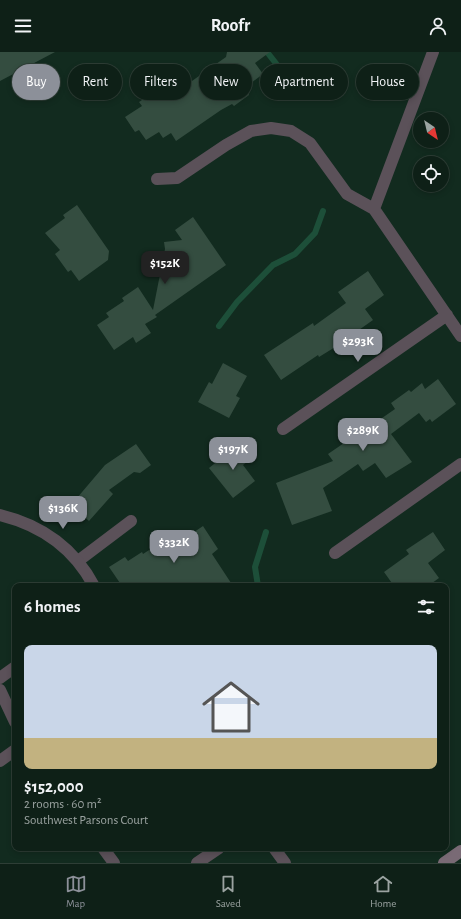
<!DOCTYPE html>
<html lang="en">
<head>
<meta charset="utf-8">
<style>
	body { margin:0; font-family:"Alegreya Sans",sans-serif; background:#172820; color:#f1f3f6; height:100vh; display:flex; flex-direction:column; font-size:15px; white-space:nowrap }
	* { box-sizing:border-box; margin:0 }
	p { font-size:13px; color:#9ba3a1 }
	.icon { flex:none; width:22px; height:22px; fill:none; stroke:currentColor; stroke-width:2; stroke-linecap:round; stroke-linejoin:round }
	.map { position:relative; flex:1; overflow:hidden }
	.panel { position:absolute; left:12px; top:531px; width:437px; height:268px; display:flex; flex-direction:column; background:#0e2017; border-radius:8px; box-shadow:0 2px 6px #0003,0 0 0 1px #2e3e36 }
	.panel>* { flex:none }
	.guide { position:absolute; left:12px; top:12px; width:437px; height:36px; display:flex; gap:8px }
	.needle { width:26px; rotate:145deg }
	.tools { position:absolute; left:413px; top:60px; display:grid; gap:8px }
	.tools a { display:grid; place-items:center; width:36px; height:36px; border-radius:50%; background:#0e2017; box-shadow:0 2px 6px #0003,0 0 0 1px #2e3e36; font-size:20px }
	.price { position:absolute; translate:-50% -34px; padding:0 9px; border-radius:8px; background:#8c9099; color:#fff; font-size:13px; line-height:26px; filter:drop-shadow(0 1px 2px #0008) }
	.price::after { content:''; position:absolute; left:50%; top:24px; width:12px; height:9px; margin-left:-6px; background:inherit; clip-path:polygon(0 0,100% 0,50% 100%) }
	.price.on { background:#222; color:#fff }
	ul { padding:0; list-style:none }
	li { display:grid; align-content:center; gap:8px; height:212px; padding:0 12px }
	li span { display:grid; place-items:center; height:124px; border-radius:8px; color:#555 }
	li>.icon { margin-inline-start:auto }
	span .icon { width:72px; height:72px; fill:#fffc; stroke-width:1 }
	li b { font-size:17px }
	h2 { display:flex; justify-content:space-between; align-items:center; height:48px; padding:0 12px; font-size:17px }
	.tag { padding:0 14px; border-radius:18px; background:#0e2017; box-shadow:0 2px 6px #0003,0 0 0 1px #2e3e36; font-size:14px; line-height:36px }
	.tag.on { background:#8c9099; color:#fff }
	header { display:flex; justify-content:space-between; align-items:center; height:52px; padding:0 12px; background:#0e2017; font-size:18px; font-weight:700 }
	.menu { display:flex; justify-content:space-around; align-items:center; height:56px; border-top:1px solid #2e3e36; background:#0e2017; font-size:11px; color:#9ba3a1 }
	.menu a { display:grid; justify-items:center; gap:2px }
	.menu .on { color:#8c9099 }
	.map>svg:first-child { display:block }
</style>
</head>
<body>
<header><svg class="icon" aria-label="menu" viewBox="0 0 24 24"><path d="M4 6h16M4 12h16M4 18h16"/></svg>Roofr<svg class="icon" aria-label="person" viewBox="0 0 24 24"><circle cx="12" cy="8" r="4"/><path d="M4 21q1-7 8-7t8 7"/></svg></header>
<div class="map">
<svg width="461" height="811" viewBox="0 0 461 811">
	<rect width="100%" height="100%" fill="#122b1f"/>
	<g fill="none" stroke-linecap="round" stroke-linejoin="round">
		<path stroke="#1d4f39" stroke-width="6" d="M267 0 299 41
			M219 274 237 250 273 213 295 202 315 181 323 159
			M258 534 255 515 266 480"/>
	</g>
	<path fill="#344d40" d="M0 0H55L0 29Z
		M227 0H270L255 11 263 22 247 34 249 43 234 54 232 52 221 58 176 89 171 81 163 86 159 80 146 88 139 78 135 80 125 65 142 54 139 50 163 34 165 37 178 29 182 36 226 5Z
		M77 153 109 199 108 208 79 229 71 218 68 220 55 202 60 198 45 181 65 166 63 163Z
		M193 165 226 213 155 263 157 265 145 272 151 281 136 291 133 285 114 298 97 273 109 265 106 261 124 249 122 246 138 235 153 258 165 197 164 190 182 188 175 178Z
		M368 219 384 243 365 257 373 268 332 297 319 305 318 303 281 328 264 303 313 271 314 274 346 251 338 240Z
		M223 311 247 324 236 344 240 346 229 366 198 350 209 330 212 332Z
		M438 327 456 352 432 370 430 367 426 370 419 361 391 382 412 410 386 426 375 411 363 419 358 412 323 436 332 459 292 473 276 431 333 409 328 402 344 391 341 386 358 374 362 380 395 357 391 351 409 338 411 340 422 331 425 337Z
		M136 392 151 413 140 421 134 420 109 438 113 442 89 469 71 453 105 413Z
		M239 392 251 407 243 413 255 429 233 446 209 416Z
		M203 474 218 497 212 502 233 534H122L109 515 125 505 128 509 142 500 143 502 178 479 184 487Z
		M433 480 445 498 428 511 439 526 428 534H394L384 520 409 502 406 498Z"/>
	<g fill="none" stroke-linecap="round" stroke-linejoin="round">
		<path stroke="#5b5159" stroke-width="12" d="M335 501 461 412
			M78 509 131 469"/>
		<path stroke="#5b5159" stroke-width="12" d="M157 127 177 126 226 93 251 79 271 76 291 79 310 91 347 142 374 157 461 284
			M374 157 433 0
			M283 377 447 263
			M0 463C41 473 74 496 94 534
			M0 626 15 615
			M0 638 15 670
			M0 709 15 698
			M103 796 114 811
			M274 796 285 811
			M197 811 219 796"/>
		<path stroke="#796a75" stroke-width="12" d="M444 811 461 799"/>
	</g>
</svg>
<div class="tools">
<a><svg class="needle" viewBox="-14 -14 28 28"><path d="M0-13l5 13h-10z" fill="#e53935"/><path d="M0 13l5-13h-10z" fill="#9ba3a1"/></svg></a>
<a><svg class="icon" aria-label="locate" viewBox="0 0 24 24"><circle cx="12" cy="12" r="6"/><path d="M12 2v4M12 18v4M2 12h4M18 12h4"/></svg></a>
</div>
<b class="price on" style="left:165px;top:233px">$152K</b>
<b class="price" style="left:358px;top:311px">$293K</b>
<b class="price" style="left:363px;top:400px">$289K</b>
<b class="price" style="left:233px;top:419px">$197K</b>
<b class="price" style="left:63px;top:478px">$136K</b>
<b class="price" style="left:174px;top:512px">$332K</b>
<div class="guide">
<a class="tag on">Buy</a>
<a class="tag">Rent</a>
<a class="tag">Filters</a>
<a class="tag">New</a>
<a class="tag">Apartment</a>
<a class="tag">House</a>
</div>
<section class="panel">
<h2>6 homes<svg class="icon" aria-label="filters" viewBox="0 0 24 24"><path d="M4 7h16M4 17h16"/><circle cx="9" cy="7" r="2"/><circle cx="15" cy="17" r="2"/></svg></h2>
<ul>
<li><span style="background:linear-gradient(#c9d6e8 75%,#c2b280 0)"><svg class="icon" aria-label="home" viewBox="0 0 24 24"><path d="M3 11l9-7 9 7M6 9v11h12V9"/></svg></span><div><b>$152,000</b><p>2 rooms · 60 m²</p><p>Southwest Parsons Court</p></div></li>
</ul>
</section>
</div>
<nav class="menu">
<a class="on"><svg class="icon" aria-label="map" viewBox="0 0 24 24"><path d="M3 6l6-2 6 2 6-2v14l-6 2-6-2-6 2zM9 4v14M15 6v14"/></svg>Map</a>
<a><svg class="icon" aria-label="saved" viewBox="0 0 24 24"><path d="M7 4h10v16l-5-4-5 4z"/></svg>Saved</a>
<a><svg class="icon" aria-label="home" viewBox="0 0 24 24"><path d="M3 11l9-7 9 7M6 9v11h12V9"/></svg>Home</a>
</nav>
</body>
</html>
